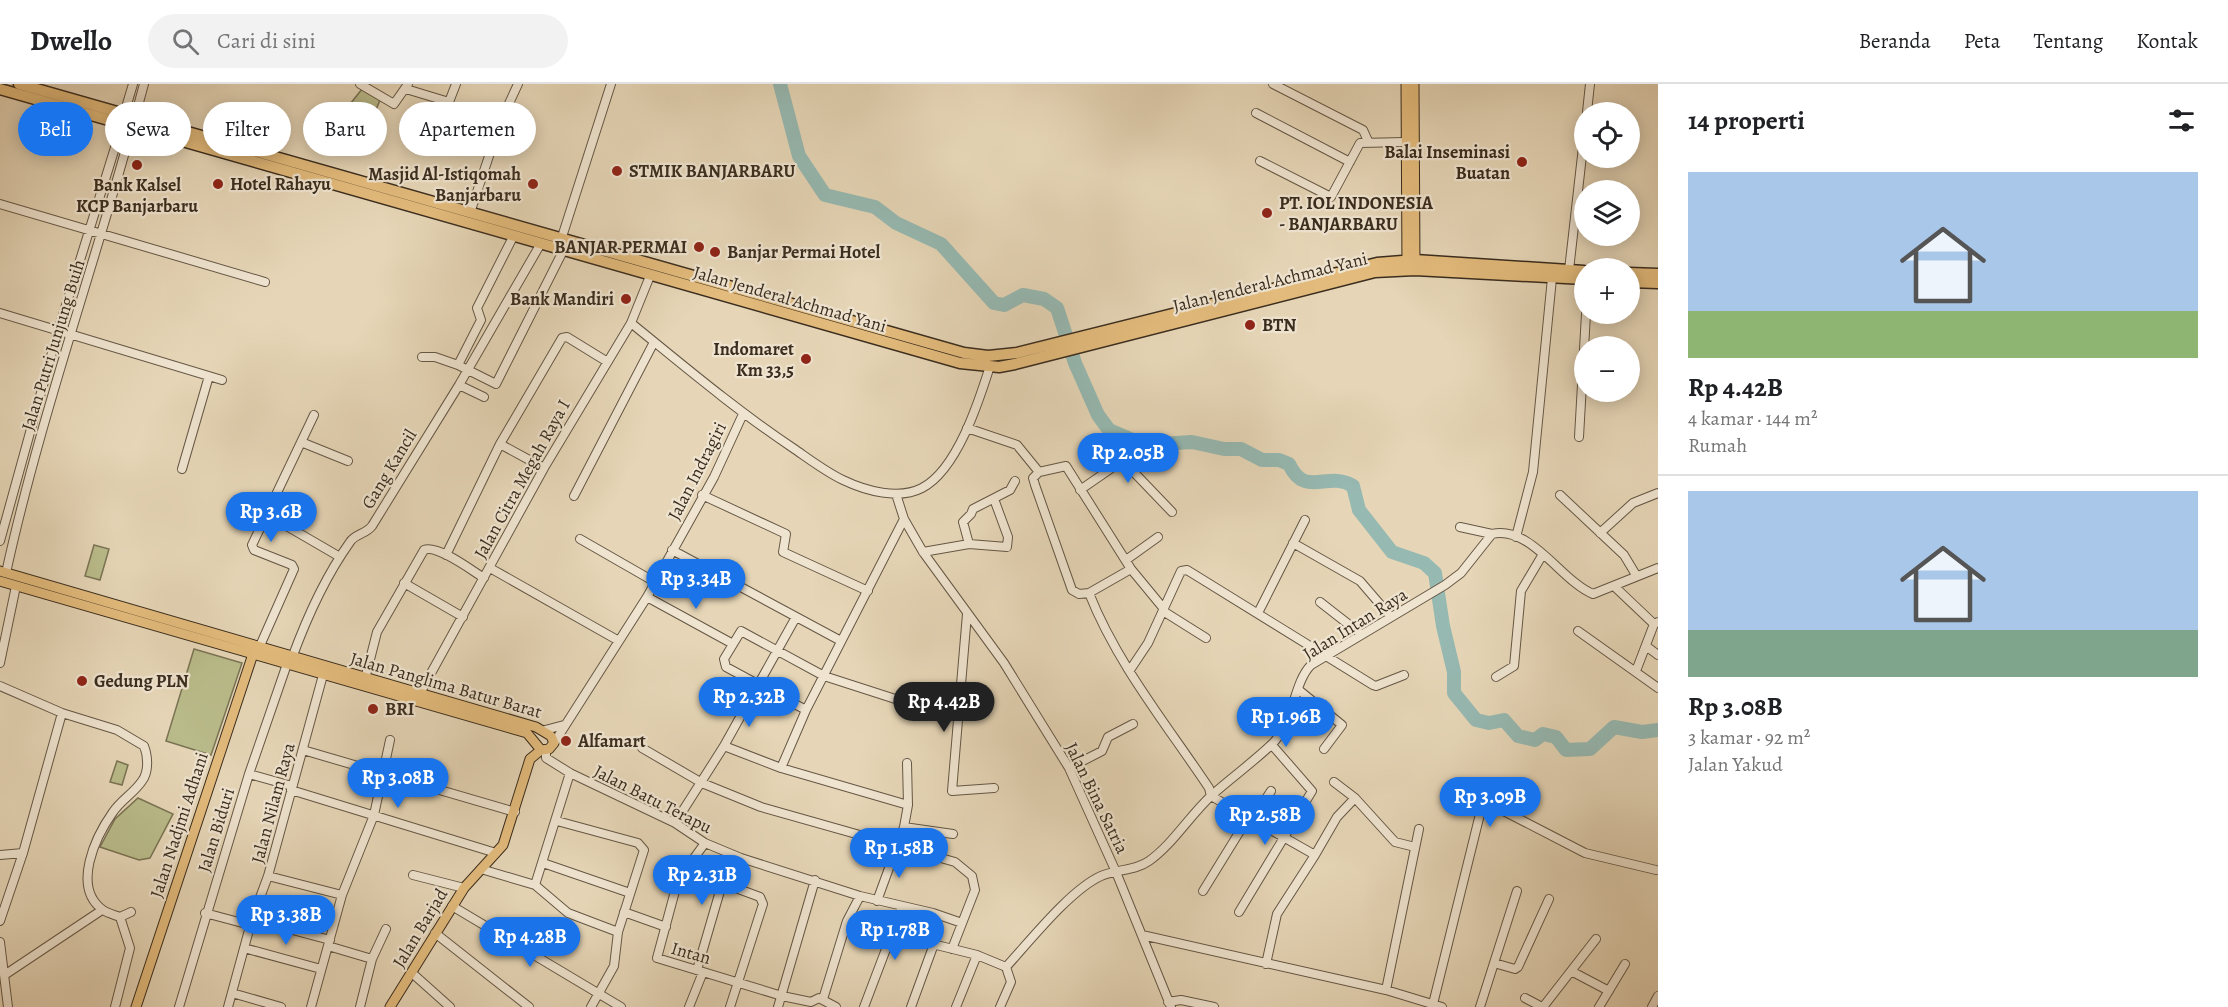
<!DOCTYPE html>
<html lang="id">
<head>
<meta charset="utf-8">
<style>
	body { margin:0; font-family:Alegreya,serif; background:#f2f2f2; color:#202124; height:100vh; display:flex; flex-direction:column; font-size:22px; white-space:nowrap }
	* { box-sizing:border-box; margin:0 }
	p { font-size:20px; color:#757577 }
	.icon { flex:none; width:33px; height:33px; fill:none; stroke:currentColor; stroke-width:2; stroke-linecap:round; stroke-linejoin:round }
	.map { position:relative; flex:1; overflow:hidden }
	.side { display:flex; flex-direction:column; background:#fff; width:570px }
	.side>* { flex:none }
	.guide { position:absolute; left:18px; top:18px; width:570px; height:54px; display:flex; gap:12px }
	.fabs { position:absolute; left:1574px; top:18px; display:grid; gap:12px }
	.fabs a { display:grid; place-items:center; width:66px; height:66px; border-radius:50%; background:#fff; box-shadow:0 3px 15px #0003; font-size:30px }
	.price { position:absolute; translate:-50% -51px; padding:0 14px; border-radius:21px; background:#1a73e8; color:#fff; font-size:20px; line-height:39px; filter:drop-shadow(0 2px 3px #0008) }
	.price::after { content:''; position:absolute; left:50%; top:36px; width:18px; height:14px; margin-left:-9px; background:inherit; clip-path:polygon(0 0,100% 0,50% 100%) }
	.price.current { background:#222; color:#fff }
	ul { padding:0; list-style:none }
	li { display:grid; align-content:center; gap:12px; height:318px; padding:0 30px }
	li+li { border-top:2px solid #e0e0e0 }
	li span { display:grid; place-items:center; height:186px; border-radius:0px; color:#555 }
	li>.icon { margin-inline-start:auto }
	span .icon { width:108px; height:108px; fill:#fffc; stroke-width:1 }
	li b { font-size:26px }
	h2 { display:flex; justify-content:space-between; align-items:center; height:72px; padding:0 30px; font-size:26px }
	.tag { padding:0 21px; border-radius:27px; background:#fff; box-shadow:0 3px 15px #0003; font-size:21px; line-height:54px }
	.tag.current { background:#1a73e8; color:#fff }
	header { display:flex; align-items:center; gap:36px; box-sizing:border-box; height:84px; padding:0 30px; background:#fff; border-bottom:2px solid #e0e0e0 }
	header strong { font-size:28px }
	nav { display:flex; gap:33px; margin-inline-start:auto; font-size:21px }
	.search { width:420px; height:54px; background:#f2f2f2; display:flex; align-items:center; gap:15px; box-sizing:border-box; padding:0 21px; border-radius:33px; color:#757577; font-size:22px }
	main { display:flex; flex:1; min-height:0 }
	.map>svg:first-child { display:block }
</style>
</head>
<body>
<header>
<strong>Dwello</strong>
<div class="search"><svg class="icon" aria-label="search" viewBox="0 0 24 24"><circle cx="10" cy="10" r="6"/><path d="M15 15l6 6"/></svg>Cari di sini</div>
<nav><a>Beranda</a><a>Peta</a><a>Tentang</a><a>Kontak</a></nav>
</header>
<main>
<div class="map">
<svg width="1658" height="923" viewBox="0 0 1658 923">
	<rect width="100%" height="100%" fill="#e6d6b7"/>
	<filter id="stains"><feTurbulence type="fractalNoise" baseFrequency=".00333" numOctaves="4"/><feColorMatrix values="0 0 0 0 .2 0 0 0 0 .09 0 0 0 0 .02 0 0 0 .5 -.17"/></filter>
	<radialGradient id="worn" r=".72"><stop offset=".6" stop-color="#630" stop-opacity="0"/><stop offset="1" stop-color="#630" stop-opacity=".3"/></radialGradient>
	<path fill="#babc8b" stroke="#7a7455" stroke-width="1.5" d="M362 5 380 16 373 33 347 24Z
		M94 461 109 465 100 496 85 492Z
		M194 565 242 579 211 671 166 657Z
		M117 677 128 681 122 701 110 698Z
		M138 714 173 730 150 774 139 776 100 763 115 735Z"/>
	<g fill="none" stroke-linecap="round" stroke-linejoin="round">
		<path stroke="#96b9b2" stroke-width="14" d="M780 0 799 72 825 111 875 123 896 139 941 160 994 219 1004 221 1023 211 1044 215 1057 224 1075 279 1098 331 1109 346 1144 361 1192 358 1224 365H1241L1262 376H1279L1289 380C1305 415 1328 386 1353 402L1359 426 1392 468 1424 479 1435 489 1443 542 1454 588V609L1476 636 1489 639 1504 636 1518 652 1535 656 1543 650 1556 653 1566 666 1590 665 1614 643 1642 648 1658 646"/>
		<g stroke="#655745" stroke-width="10">
			<path id="minor" d="M360 0 394 20 408 0
				M1273 0 1363 46 1368 57
				M406 5 449 18 456 0
				M1587 28 1590 0
				M1256 29 1350 78
				M124 30 133 0
				M135 33 144 0
				M1260 77 1331 113 1360 59 1405 58
				M0 120 265 198
				M470 129 500 39 518 0
				M513 153 477 224 481 236 458 281 496 300 563 167
				M561 156 611 0
				M1569 186 1584 54
				M0 229 222 296
				M631 239C684 282 736 326 793 364 809 375 826 388 843 396 866 407 899 416 922 404 957 386 979 317 990 282
				M422 273H435L458 281
				M459 301 484 313
				M967 344 1017 361 1039 388 1066 382 1131 485 1164 525
				M1579 353 1586 230
				M301 358 348 377
				M500 360 544 384
				M182 385 209 292
				M1039 388 1033 394 1035 401 1072 506 1079 510 1089 509
				M1080 406 1119 379H1125L1172 428
				M896 410 904 435 923 468 1004 579 1069 684 1116 788 1171 923
				M702 411 786 450 783 468 868 507
				M1560 411 1624 471 1636 491
				M574 412 654 258
				M266 430 340 473
				M1460 443 1492 450
				M1600 449 1633 419 1658 409
				M1516 453 1533 388 1552 194
				M580 455 655 498
				M0 457 58 247 122 41
				M1293 459 1360 497 1391 533
				M969 460 963 438 971 430 973 425 1010 406 1015 397
				M672 466 841 557
				M923 468 969 460 1007 463 1008 453 994 415
				M446 471 500 360 562 254 567 253 606 277
				M1126 476 1158 453
				M490 484 619 557
				M1131 485 1089 509C1117 580 1167 641 1209 704L1211 712 1315 771 1277 830 1266 880
				M6 489C39 338 91 192 132 43
				M404 499 463 533
				M1614 502 1654 540 1658 538
				M647 513 733 560
				M1320 518 1361 550
				M1163 527 1206 554
				M1258 529 1305 436
				M967 530 952 707 994 704
				M1578 547 1658 604
				M1646 562 1658 571
				M259 564 294 485 292 481 254 466 252 461 314 331
				M292 574C307 533 325 493 350 458 355 450 366 450 372 442L459 301 540 161
				M0 579 16 502
				M1130 586 1148 559 1181 487 1187 486 1373 601 1376 602 1404 591
				M1636 587 1654 540
				M1496 593 1514 582 1521 507 1543 470
				M365 595 377 548 424 466C437 460 471 486 484 494
				M0 602 62 629 117 646 144 662C148 672 149 688 142 697 134 709 121 716 113 728 96 752 71 803 103 826 107 829 115 831 120 833L131 828
				M1300 607 1342 641 1324 665
				M419 611 544 384 631 239 650 192
				M806 626 726 583 724 575 741 547 824 592 917 622
				M545 646 564 641
				M554 659 647 513 714 393 743 330
				M724 662 781 684
				M642 664 702 699 761 723 955 778 972 792 975 806 952 865
				M303 666 515 728
				M546 667V674L570 689 675 739 705 759 741 774 860 812 933 829 962 839
				M907 679 908 721
				M1069 684 1102 667 1108 653 1133 640
				M249 690 292 702
				M1334 698 1355 714 1395 758 1415 763
				M291 706 496 769
				M1252 736 1271 707
				M557 737 638 759 644 766 618 848 614 882 591 923
				M675 739 724 662 796 533
				M904 743 953 750
				M705 759 678 796 657 874 782 912 811 918 819 914 836 923
				M0 771 23 769
				M1315 771 1337 733 1355 714
				M543 779 630 809
				M481 785 535 801 568 829 618 848
				M413 791 464 804
				M268 792 342 811
				M725 800 760 813 763 820 730 923
				M535 801 570 689
				M1203 807 1248 734
				M877 817 904 743 908 721 781 684 806 626 904 435
				M452 822 621 923
				M624 828 666 843
				M1239 828 1312 707 1272 661
				M205 829 250 841
				M252 835 330 856
				M0 837 23 769 62 629
				M435 849 529 923
				M892 850 977 871 1006 883
				M1142 851 1386 906 1442 923
				M0 858 8 923
				M328 862 372 875
				M244 864 321 885
				M1494 879 1517 807
				M1006 883C1030 857 1070 806 1101 792 1116 785 1135 787 1149 777 1173 760 1190 731 1212 711 1231 694 1252 679 1271 661 1294 640 1293 599 1311 581L1445 501 1461 489 1492 450C1531 441 1561 497 1593 510L1658 484
				M697 886 720 807 741 774
				M1571 887 1609 907
				M412 889 450 923
				M6 890 102 826
				M1386 906 1419 745
				M232 909 281 923
				M1525 914 1542 923
				M823 915 847 837 860 812
				M1168 918 1181 916 1214 923
				M1433 920 1481 726 1485 722H1494L1585 769 1656 786
				M115 923 130 864 120 833
				M179 923 249 690 287 580
				M228 923 252 835 268 792 323 591
				M311 923 342 811 374 731 390 656
				M360 923 372 875 386 845
				M689 923 703 888
				M778 923 815 796
				M864 923 902 823
				M911 923 934 860
				M956 923 977 871
				M1000 923 1011 898 1006 883
				M1480 923 1494 879 1515 885 1518 883 1549 815
				M1543 923 1596 855
				M1599 923 1625 880
				M1652 923 1658 912"/>
		</g>
		<g stroke="#3a2d1f" stroke-width="11">
			<path id="major" d="M1406 0 1407 184
				M1414 0 1415 181
				M0 487 536 643 551 652 554 659 549 665 541 666 530 675 503 761 464 804 390 923
				M0 497 527 649 541 666
				M136 923 253 570"/>
		</g>
		<g stroke="#3a2d1f" stroke-width="13">
			<path id="highway" d="M19 0 964 269 988 272 1017 269 1377 179 1415 176 1584 187
				M0 5 960 279 999 283 1015 280 1375 188 1415 186 1584 195
				M1629 189 1658 190
				M1629 198 1658 199"/>
		</g>
		<use href="#minor" stroke="#efe4d0" stroke-width="8"/>
		<use href="#major" stroke="#e3bb7c" stroke-width="9"/>
		<use href="#highway" stroke="#e3bb7c" stroke-width="10"/>
	</g>
	<g fill="#8f2418" stroke="#efe4d0" stroke-width="2">
		<circle cx="1522" cy="78" r="6"/>
		<circle cx="137" cy="81" r="6"/>
		<circle cx="617" cy="87" r="6"/>
		<circle cx="218" cy="100" r="6"/>
		<circle cx="533" cy="100" r="6"/>
		<circle cx="1267" cy="129" r="6"/>
		<circle cx="699" cy="163" r="6"/>
		<circle cx="715" cy="168" r="6"/>
		<circle cx="626" cy="215" r="6"/>
		<circle cx="1250" cy="241" r="6"/>
		<circle cx="806" cy="275" r="6"/>
		<circle cx="82" cy="597" r="6"/>
		<circle cx="373" cy="625" r="6"/>
		<circle cx="566" cy="657" r="6"/>
	</g>
	<g text-anchor="middle" stroke-width="4.5" stroke-linejoin="round" paint-order="stroke">
		<g font-size="18" font-weight="bold" fill="#3a2d1f" stroke="#efe4d0" text-anchor="start">
			<text x="1510" y="74" text-anchor="end">Balai Inseminasi<tspan x="1510" dy="21">Buatan</tspan></text>
			<text x="629" y="93">STMIK BANJARBARU</text>
			<text x="521" y="96" text-anchor="end">Masjid Al-Istiqomah<tspan x="521" dy="21">Banjarbaru</tspan></text>
			<text x="230" y="106">Hotel Rahayu</text>
			<text x="137" y="107" text-anchor="middle">Bank Kalsel<tspan x="137" dy="21">KCP Banjarbaru</tspan></text>
			<text x="1279" y="125">PT. IOL INDONESIA<tspan x="1279" dy="21">- BANJARBARU</tspan></text>
			<text x="687" y="169" text-anchor="end">BANJAR PERMAI</text>
			<text x="727" y="174">Banjar Permai Hotel</text>
			<text x="614" y="221" text-anchor="end">Bank Mandiri</text>
			<text x="1262" y="247">BTN</text>
			<text x="794" y="271" text-anchor="end">Indomaret<tspan x="794" dy="21">Km 33,5</tspan></text>
			<text x="94" y="603">Gedung PLN</text>
			<text x="385" y="631">BRI</text>
			<text x="578" y="663">Alfamart</text>
		</g>
		<g font-size="18" fill="#3a2d1f" stroke="#efe4d0">
			<text transform="translate(1270 198) rotate(-14)" y="6">Jalan Jenderal Achmad Yani</text>
			<text transform="translate(790 215) rotate(16)" y="6">Jalan Jenderal Achmad Yani</text>
			<text transform="translate(53 261) rotate(-73)" y="6">Jalan Putri Junjung Buih</text>
			<text transform="translate(389 385) rotate(-59)" y="6">Gang Kancil</text>
			<text transform="translate(697 387) rotate(-63)" y="6">Jalan Indragiri</text>
			<text transform="translate(522 395) rotate(-61)" y="6">Jalan Citra Megah Raya I</text>
			<text transform="translate(1355 540) rotate(-32)" y="6">Jalan Intan Raya</text>
			<text transform="translate(446 601) rotate(16)" y="6">Jalan Panglima Batur Barat</text>
			<text transform="translate(1097 714) rotate(64)" y="6">Jalan Bina Satria</text>
			<text transform="translate(653 715) rotate(27)" y="6">Jalan Batu Terapu</text>
			<text transform="translate(273 719) rotate(-75)" y="6">Jalan Nilam Raya</text>
			<text transform="translate(179 741) rotate(-72)" y="6">Jalan Nadjmi Adhani</text>
			<text transform="translate(216 746) rotate(-73)" y="6">Jalan Biduri</text>
			<text transform="translate(420 844) rotate(-59)" y="6">Jalan Barjad</text>
			<text transform="translate(691 869) rotate(16)" y="6">Intan</text>
		</g>
	</g>
	<rect width="100%" height="100%" filter="url(#stains)"/>
	<rect width="100%" height="100%" fill="url(#worn)"/>
</svg>
<div class="fabs">
<a><svg class="icon" aria-label="locate" viewBox="0 0 24 24"><circle cx="12" cy="12" r="6"/><path d="M12 2v4M12 18v4M2 12h4M18 12h4"/></svg></a>
<a><svg class="icon" aria-label="layers" viewBox="0 0 24 24"><path d="M12 4l9 5-9 5-9-5zM3 14l9 5 9-5"/></svg></a>
<a>+</a>
<a>−</a>
</div>
<b class="price" style="left:1128px;top:400px">Rp 2.05B</b>
<b class="price" style="left:271px;top:459px">Rp 3.6B</b>
<b class="price" style="left:696px;top:526px">Rp 3.34B</b>
<b class="price" style="left:749px;top:644px">Rp 2.32B</b>
<b class="price current" style="left:944px;top:649px">Rp 4.42B</b>
<b class="price" style="left:1286px;top:664px">Rp 1.96B</b>
<b class="price" style="left:398px;top:725px">Rp 3.08B</b>
<b class="price" style="left:1490px;top:744px">Rp 3.09B</b>
<b class="price" style="left:1265px;top:762px">Rp 2.58B</b>
<b class="price" style="left:899px;top:795px">Rp 1.58B</b>
<b class="price" style="left:702px;top:822px">Rp 2.31B</b>
<b class="price" style="left:286px;top:862px">Rp 3.38B</b>
<b class="price" style="left:895px;top:877px">Rp 1.78B</b>
<b class="price" style="left:530px;top:884px">Rp 4.28B</b>
<div class="guide">
<a class="tag current">Beli</a>
<a class="tag">Sewa</a>
<a class="tag">Filter</a>
<a class="tag">Baru</a>
<a class="tag">Apartemen</a>
</div>
</div>
<section class="side">
<h2>14 properti<svg class="icon" aria-label="filters" viewBox="0 0 24 24"><path d="M4 7h16M4 17h16"/><circle cx="9" cy="7" r="2"/><circle cx="15" cy="17" r="2"/></svg></h2>
<ul>
<li><span style="background:linear-gradient(#a9c7e8 75%,#8fb573 0)"><svg class="icon" aria-label="home" viewBox="0 0 24 24"><path d="M3 11l9-7 9 7M6 9v11h12V9"/></svg></span><div><b>Rp 4.42B</b><p>4 kamar · 144 m²</p><p>Rumah</p></div></li>
<li><span style="background:linear-gradient(#a9c7e8 75%,#7fa58c 0)"><svg class="icon" aria-label="home" viewBox="0 0 24 24"><path d="M3 11l9-7 9 7M6 9v11h12V9"/></svg></span><div><b>Rp 3.08B</b><p>3 kamar · 92 m²</p><p>Jalan Yakud</p></div></li>
</ul>
</section>
</main>
</body>
</html>
